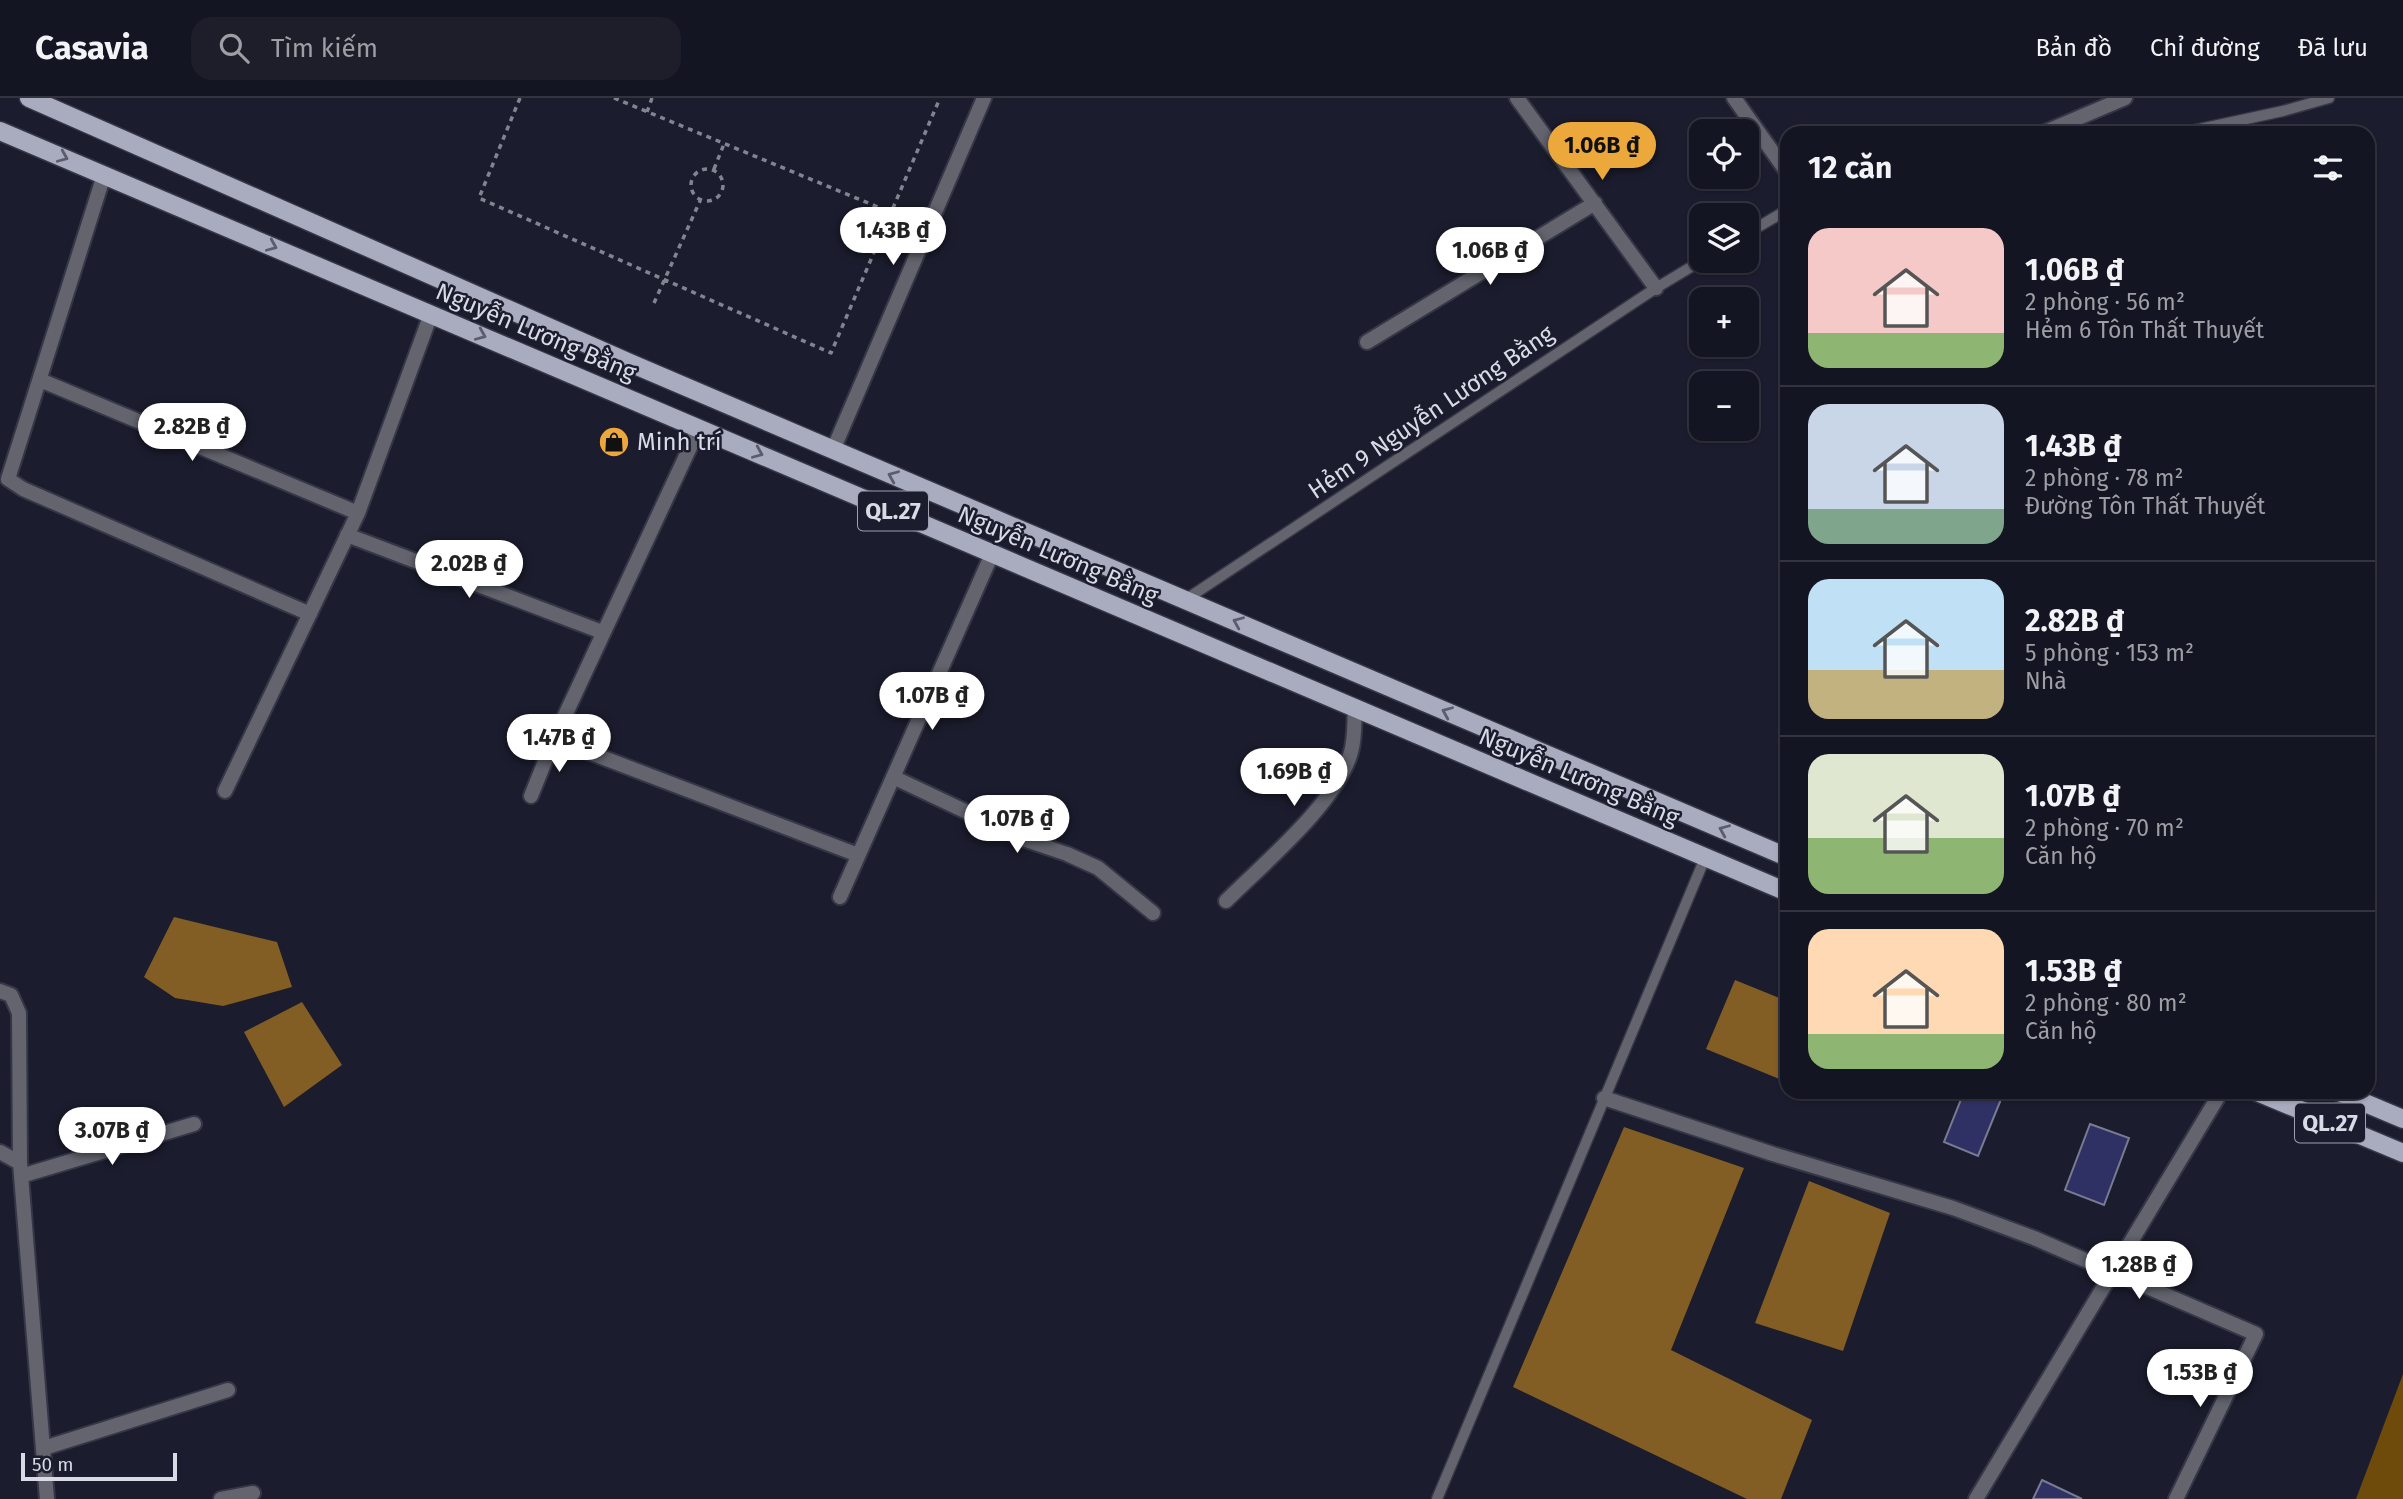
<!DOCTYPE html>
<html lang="vi">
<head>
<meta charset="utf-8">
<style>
	body { margin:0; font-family:"Fira Sans",sans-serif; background:#1d1e2a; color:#f1f3f6; height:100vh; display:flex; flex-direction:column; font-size:26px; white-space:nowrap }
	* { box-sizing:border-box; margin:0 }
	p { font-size:23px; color:#9d9fa5 }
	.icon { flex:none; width:38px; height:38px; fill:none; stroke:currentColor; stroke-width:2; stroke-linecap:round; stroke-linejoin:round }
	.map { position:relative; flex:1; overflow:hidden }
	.sheet { position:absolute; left:1780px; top:28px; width:595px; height:973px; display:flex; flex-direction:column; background:#141522; border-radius:21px; box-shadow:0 2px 5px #0004,0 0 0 2px #333440 }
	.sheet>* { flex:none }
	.tools { position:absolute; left:1689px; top:21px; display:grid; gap:14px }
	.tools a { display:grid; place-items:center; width:70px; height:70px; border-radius:14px; background:#141522; box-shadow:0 2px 5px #0004,0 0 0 2px #333440; font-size:35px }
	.scale { position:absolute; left:21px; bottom:18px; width:156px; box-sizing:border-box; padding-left:7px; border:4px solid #d8dae6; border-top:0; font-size:19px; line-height:24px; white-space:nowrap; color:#d8dae6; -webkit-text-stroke:5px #1b1c2d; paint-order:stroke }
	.price { position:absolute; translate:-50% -60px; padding:0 16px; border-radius:24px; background:#fff; color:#222; font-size:23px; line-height:46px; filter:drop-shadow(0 2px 4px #0008) }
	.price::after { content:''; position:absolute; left:50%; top:42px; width:21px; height:16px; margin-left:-10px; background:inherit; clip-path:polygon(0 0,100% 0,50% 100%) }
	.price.active { background:#eda83b; color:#111 }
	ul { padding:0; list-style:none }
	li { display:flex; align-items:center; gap:21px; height:175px; padding:0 28px }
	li+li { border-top:2px solid #333440 }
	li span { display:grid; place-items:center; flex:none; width:196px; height:140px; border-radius:21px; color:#555 }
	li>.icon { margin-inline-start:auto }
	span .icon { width:84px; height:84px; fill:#fffc; stroke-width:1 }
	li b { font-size:30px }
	h2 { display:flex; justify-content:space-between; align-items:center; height:84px; padding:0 28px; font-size:30px }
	header { display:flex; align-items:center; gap:42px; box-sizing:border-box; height:98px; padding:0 35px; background:#141522; border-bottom:2px solid #333440 }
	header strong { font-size:33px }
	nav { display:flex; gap:38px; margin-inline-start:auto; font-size:24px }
	.search { width:490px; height:63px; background:#1d1e2a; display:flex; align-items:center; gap:18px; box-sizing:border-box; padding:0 24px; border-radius:21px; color:#9d9fa5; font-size:26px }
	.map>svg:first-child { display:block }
</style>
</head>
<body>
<header>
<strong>Casavia</strong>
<div class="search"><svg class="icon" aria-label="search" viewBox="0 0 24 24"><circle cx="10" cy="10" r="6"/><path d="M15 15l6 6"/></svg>Tìm kiếm</div>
<nav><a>Bản đồ</a><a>Chỉ đường</a><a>Đã lưu</a></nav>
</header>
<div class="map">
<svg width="2403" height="1401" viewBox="0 0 2403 1401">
	<rect width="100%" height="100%" fill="#1b1c2d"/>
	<path fill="#6e4a0b" d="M2403 1276V1401H2356Z"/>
	<path fill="#825d24" d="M174 819 277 844 292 889 223 908 175 900 144 879Z
		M1735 882 1787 903V984L1706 951Z
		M302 904 342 967 284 1009 244 934Z
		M1624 1029 1744 1070 1671 1252 1812 1322 1781 1401H1747L1513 1289Z
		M1809 1083 1890 1115 1843 1253 1755 1225Z"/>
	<path fill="#2f3164" stroke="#787b91" stroke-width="2" d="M1964 994H2004L1978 1058 1944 1044Z
		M2090 1026 2129 1040 2104 1107 2065 1092Z
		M2042 1382 2082 1401H2033Z"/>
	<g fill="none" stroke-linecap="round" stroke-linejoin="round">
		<g stroke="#353747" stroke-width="13">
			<path id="service" d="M2181 35 2283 13 2329 0
				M1746 136 1787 112
				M1185 502 1656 190 1701 163
				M1437 1401 1705 760"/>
		</g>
		<g stroke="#353747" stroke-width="18">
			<path id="minor" d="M1517 0 1656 190
				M1734 0 1787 74
				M2043 35 2125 0
				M104 77 8 381 23 391 310 516
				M1367 244 1595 105
				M40 282 358 415
				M699 330 554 641 858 757
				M833 352 984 0
				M347 437 602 534
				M893 679 1026 742 1067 756 1098 770 1153 815
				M225 693 358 415 431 216
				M531 698 554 641
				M840 799 992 456
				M1226 803C1263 766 1337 705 1351 654 1355 641 1354 625 1355 611
				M0 893 11 897 19 915 20 1065
				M1604 1000 1773 1056 1953 1110 2034 1140 2256 1236 2176 1401
				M0 1054 20 1065 47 1401
				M21 1078 194 1026
				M44 1350 228 1292
				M221 1401 253 1395
				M1976 1401 2221 994"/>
		</g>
		<g stroke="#353747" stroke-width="21">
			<path id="primary" d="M29 0 630 265 1787 759
				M0 33 1787 794
				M2257 994 2403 1055
				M2339 994 2403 1021"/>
		</g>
		<path stroke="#828492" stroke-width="3.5" stroke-dasharray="5 5" stroke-linecap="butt" d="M520 0 479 100 831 255 940 0
			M614 0 890 114
			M647 14 652 0
			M691 87a16 16 0 1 1 32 0a16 16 0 1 1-32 0Z
			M714 71 724 46
			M654 205 700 103"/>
		<use href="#service" stroke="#63646e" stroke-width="10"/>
		<use href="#minor" stroke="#63646e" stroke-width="14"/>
		<use href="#primary" stroke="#a9acbf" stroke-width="18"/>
	</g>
	<defs><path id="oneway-chevron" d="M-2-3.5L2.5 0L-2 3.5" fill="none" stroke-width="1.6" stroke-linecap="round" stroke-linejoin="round" transform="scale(1.75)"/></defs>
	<g stroke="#5b5d6f">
		<use href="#oneway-chevron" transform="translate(63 59) rotate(23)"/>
		<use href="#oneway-chevron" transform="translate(272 148) rotate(23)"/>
		<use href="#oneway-chevron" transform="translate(481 237) rotate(23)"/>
		<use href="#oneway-chevron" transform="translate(758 355) rotate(23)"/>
		<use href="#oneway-chevron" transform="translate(893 378) rotate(-157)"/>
		<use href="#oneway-chevron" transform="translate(1238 524) rotate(-157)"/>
		<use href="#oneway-chevron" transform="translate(1447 614) rotate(-157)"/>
		<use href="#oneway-chevron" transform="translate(1724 732) rotate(-157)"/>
	</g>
	<defs>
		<g id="shop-disc" transform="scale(1.575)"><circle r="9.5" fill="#eda83b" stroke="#1b1c2d"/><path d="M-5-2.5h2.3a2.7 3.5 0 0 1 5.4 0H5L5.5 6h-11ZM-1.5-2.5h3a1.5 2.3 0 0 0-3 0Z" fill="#111"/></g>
	</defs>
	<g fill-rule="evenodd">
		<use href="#shop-disc" x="614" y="344"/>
	</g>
	<g text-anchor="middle" stroke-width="5" stroke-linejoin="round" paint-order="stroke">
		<g fill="#1b1c2d" stroke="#9fa1ae" stroke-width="2">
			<rect x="858" y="393.5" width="70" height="39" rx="5"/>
			<rect x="2295" y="1005.5" width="70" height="39" rx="5"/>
		</g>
		<g font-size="23" font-weight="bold" fill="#d8dae6">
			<text x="893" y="421">QL.27</text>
			<text x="2330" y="1033">QL.27</text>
		</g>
		<g font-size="24" fill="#d8dae6" stroke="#1b1c2d">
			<text transform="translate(536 234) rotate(23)" y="8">Nguyễn Lương Bằng</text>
			<text transform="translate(1431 314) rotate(-34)" y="8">Hẻm 9 Nguyễn Lương Bằng</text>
			<text transform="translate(1058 457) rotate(23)" y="8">Nguyễn Lương Bằng</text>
			<text transform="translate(1579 679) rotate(23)" y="8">Nguyễn Lương Bằng</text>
		</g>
		<g font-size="24" fill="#d8dae6" stroke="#1b1c2d" text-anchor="start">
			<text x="637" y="352">Minh trí</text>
		</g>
	</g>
</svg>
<div class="tools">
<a><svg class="icon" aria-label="locate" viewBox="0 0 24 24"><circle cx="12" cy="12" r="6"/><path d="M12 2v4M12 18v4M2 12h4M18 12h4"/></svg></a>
<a><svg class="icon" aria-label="layers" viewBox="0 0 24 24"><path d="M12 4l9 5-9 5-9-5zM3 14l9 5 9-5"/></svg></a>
<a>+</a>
<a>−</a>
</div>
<div class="scale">50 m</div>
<b class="price active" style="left:1602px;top:84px">1.06B ₫</b>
<b class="price" style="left:893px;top:169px">1.43B ₫</b>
<b class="price" style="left:1490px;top:189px">1.06B ₫</b>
<b class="price" style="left:192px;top:365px">2.82B ₫</b>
<b class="price" style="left:469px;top:502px">2.02B ₫</b>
<b class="price" style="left:932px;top:634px">1.07B ₫</b>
<b class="price" style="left:559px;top:676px">1.47B ₫</b>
<b class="price" style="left:1294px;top:710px">1.69B ₫</b>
<b class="price" style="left:1017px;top:757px">1.07B ₫</b>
<b class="price" style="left:112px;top:1069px">3.07B ₫</b>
<b class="price" style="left:2139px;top:1203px">1.28B ₫</b>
<b class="price" style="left:2200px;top:1311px">1.53B ₫</b>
<section class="sheet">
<h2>12 căn<svg class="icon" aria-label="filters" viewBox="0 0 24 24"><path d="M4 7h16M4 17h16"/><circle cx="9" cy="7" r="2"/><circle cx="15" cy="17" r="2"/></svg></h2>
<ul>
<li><span style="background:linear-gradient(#f6c9c9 75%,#8fb573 0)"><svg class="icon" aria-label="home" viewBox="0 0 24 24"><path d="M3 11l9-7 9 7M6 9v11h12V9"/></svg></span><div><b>1.06B ₫</b><p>2 phòng · 56 m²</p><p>Hẻm 6 Tôn Thất Thuyết</p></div></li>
<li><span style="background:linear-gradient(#c9d6e8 75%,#7fa58c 0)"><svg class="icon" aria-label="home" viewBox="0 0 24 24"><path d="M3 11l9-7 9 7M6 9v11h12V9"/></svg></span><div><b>1.43B ₫</b><p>2 phòng · 78 m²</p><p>Đường Tôn Thất Thuyết</p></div></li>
<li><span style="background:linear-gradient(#bfe0f5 65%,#c2b280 0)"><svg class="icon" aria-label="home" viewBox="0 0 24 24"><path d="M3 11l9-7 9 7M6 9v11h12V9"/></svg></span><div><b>2.82B ₫</b><p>5 phòng · 153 m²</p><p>Nhà</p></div></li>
<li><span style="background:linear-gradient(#dfe7d0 60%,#8fb573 0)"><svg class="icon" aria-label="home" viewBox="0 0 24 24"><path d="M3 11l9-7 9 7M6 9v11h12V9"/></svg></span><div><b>1.07B ₫</b><p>2 phòng · 70 m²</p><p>Căn hộ</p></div></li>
<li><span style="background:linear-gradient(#ffd9b3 75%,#8fb573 0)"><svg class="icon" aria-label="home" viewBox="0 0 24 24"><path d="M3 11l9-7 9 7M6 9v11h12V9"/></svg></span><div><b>1.53B ₫</b><p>2 phòng · 80 m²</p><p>Căn hộ</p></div></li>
</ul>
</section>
</div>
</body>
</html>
